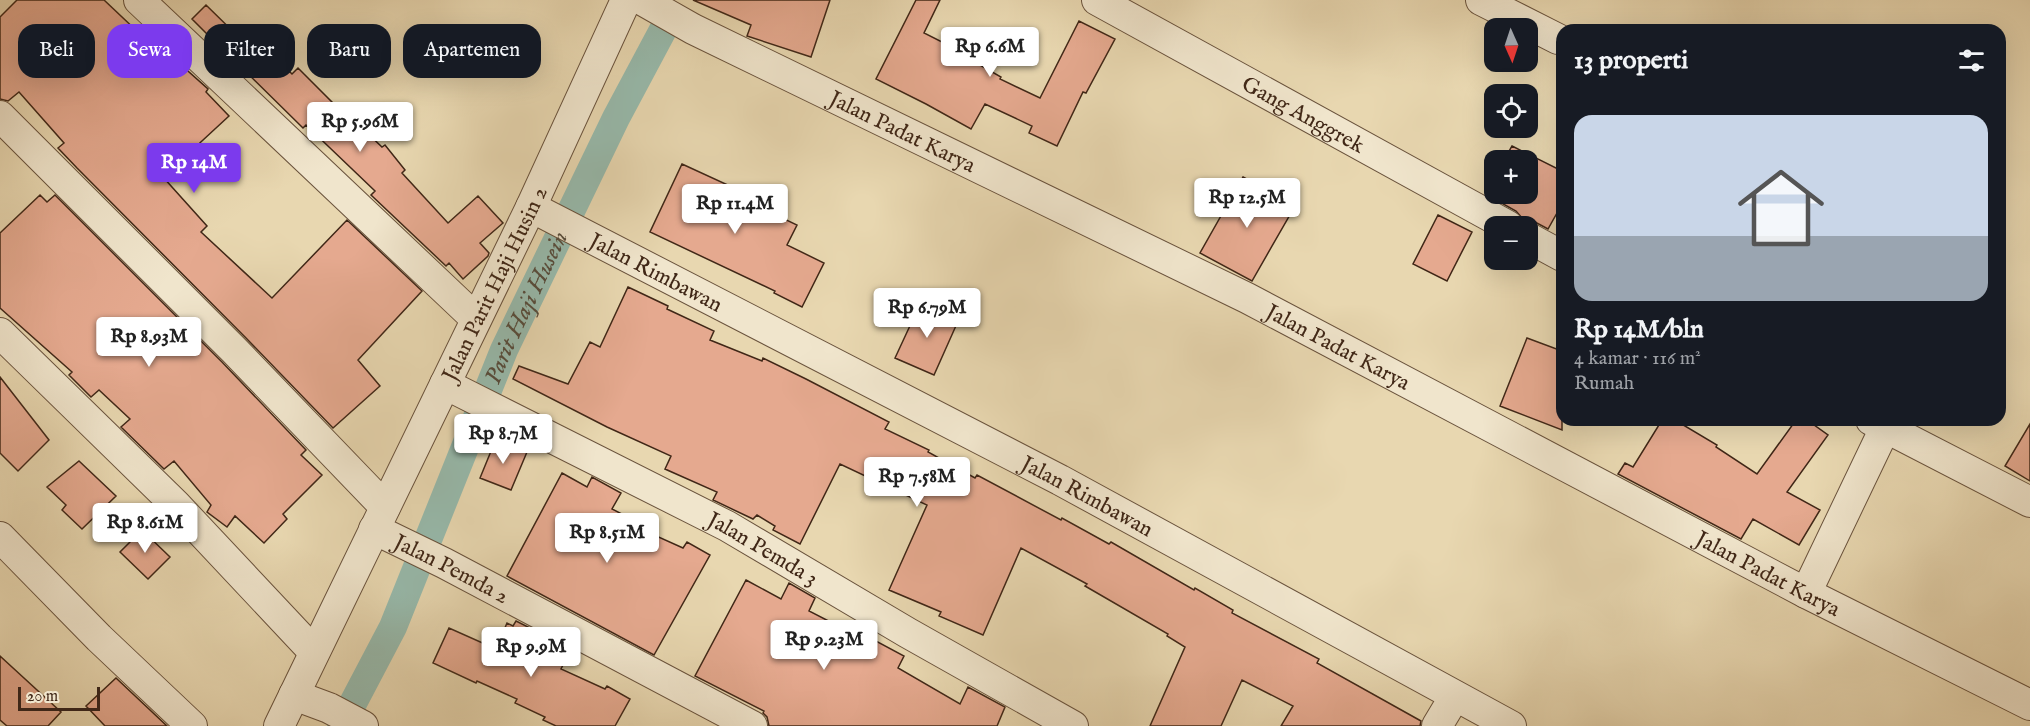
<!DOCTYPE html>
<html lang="id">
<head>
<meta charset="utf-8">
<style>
	body { margin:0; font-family:"IM FELL English",serif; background:#242831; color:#f1f3f6; height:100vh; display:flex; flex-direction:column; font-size:22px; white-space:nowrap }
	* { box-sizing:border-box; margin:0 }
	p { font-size:20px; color:#9ea1a6 }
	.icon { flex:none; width:33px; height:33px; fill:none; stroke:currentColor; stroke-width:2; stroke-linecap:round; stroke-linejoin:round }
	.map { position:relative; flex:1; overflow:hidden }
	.side { position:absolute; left:1556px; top:24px; width:450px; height:402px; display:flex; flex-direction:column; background:#171b24; border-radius:18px; box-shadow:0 6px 24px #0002 }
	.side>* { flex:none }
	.banner { position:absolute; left:18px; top:24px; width:570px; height:54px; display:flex; gap:12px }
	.needle { width:39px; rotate:177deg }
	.buttons { position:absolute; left:1484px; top:18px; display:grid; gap:12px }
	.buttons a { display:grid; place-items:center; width:54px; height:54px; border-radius:12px; background:#171b24; box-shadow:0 6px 24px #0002; font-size:30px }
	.scale { position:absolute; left:18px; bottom:15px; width:82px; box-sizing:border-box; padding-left:6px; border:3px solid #402717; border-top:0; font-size:16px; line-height:21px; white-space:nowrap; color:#402717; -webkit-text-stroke:4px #f0e5cc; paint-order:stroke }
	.price { position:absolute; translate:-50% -51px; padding:0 14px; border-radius:6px; background:#fff; color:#222; font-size:20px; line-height:39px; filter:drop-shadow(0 2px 3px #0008) }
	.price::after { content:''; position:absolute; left:50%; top:36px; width:18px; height:14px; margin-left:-9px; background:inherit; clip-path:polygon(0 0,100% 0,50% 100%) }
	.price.active { background:#7c3aed; color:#fff }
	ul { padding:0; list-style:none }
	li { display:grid; align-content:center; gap:12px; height:318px; padding:0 18px }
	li+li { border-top:2px solid #363941 }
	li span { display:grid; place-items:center; height:186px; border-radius:18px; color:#555 }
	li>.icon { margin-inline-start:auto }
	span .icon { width:108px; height:108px; fill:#fffc; stroke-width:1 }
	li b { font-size:26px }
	h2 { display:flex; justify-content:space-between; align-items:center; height:72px; padding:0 18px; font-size:26px }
	.chip { padding:0 21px; border-radius:18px; background:#171b24; box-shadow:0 6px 24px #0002; font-size:21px; line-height:54px }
	.chip.active { background:#7c3aed; color:#fff }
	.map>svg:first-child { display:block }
</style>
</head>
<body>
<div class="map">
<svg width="2030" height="726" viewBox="0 0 2030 726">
	<rect width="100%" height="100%" fill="#e8d7b0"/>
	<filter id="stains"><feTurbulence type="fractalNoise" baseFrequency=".00333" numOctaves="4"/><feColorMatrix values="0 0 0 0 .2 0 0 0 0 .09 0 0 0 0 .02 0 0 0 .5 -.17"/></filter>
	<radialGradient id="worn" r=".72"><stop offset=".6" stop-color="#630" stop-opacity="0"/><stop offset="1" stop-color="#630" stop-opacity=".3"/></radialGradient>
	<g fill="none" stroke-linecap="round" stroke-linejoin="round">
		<path stroke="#97baac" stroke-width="28" id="s1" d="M341 726 393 627 504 350 616 118 664 28"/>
	</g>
	<path fill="#e5a98f" stroke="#402717" stroke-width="1.5" d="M17 0H104L176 68 180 64 208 89 206 92 229 116 163 177 207 226 201 232 272 298 347 220 422 291 358 360 380 386 333 428 246 338 77 168 58 148 64 143 19 92 8 101 0 99V17Z
		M693 0H830L811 57 747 36 751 25Z
		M916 0H940L924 33 948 45 947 46 1001 77 1000 79 1040 98 1079 21 1115 39 1086 93 1083 92 1057 146 1029 133 1032 126 985 104 971 129 926 104 876 79Z
		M206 5 253 51 261 43 292 74 298 68 338 108 340 107 382 147 385 145 405 170 402 173 448 223 478 196 503 223 480 243 489 253 488 256 463 279 449 263 446 266 371 195 375 191 306 125 303 128 235 61 232 64 210 44 213 40 192 19Z
		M1512 146 1562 171V204L1548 229 1535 222 1523 219 1516 211 1487 195 1494 180V194H1527V160H1504Z
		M682 164 754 197 751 203 797 225 787 245 824 263 802 307 774 293 775 291 650 232Z
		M1243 177 1295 206 1252 281 1200 253Z
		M40 195 47 202 55 195 222 362 306 450 301 455 322 475 283 514 287 519 264 543 235 516 227 527 207 512 211 505 174 461 164 469 121 427 130 419 99 390 91 397 69 375 72 372 0 308V233Z
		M1438 215 1472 232 1447 281 1413 264Z
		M628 287 668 306 667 309 714 331 710 340 762 361 763 358 806 379 889 422 885 429 929 450 928 452 975 478 977 475 1061 520 1062 518 1109 544 1111 542 1194 590 1195 588 1233 610 1232 613 1319 659 1317 663 1421 721 1420 726H1281L1293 706 1242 680 1221 726H1150L1185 647 1167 636 1168 634 1085 586 1087 584 1021 548 983 635 939 616 941 612 889 590 927 505 840 464 800 544 773 530 775 526 757 515 753 519 713 500 717 492 665 469 671 456 607 427 513 379 519 366 568 384 590 342 600 347Z
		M921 302 959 319 934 375 895 358Z
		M1527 338 1562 351V430L1500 406Z
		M0 377 49 440 18 471 0 453Z
		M1662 420H1675L1717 445 1716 447 1757 474 1796 420H1807L1828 435 1787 492 1820 510 1799 545 1753 519 1741 539 1618 474 1625 463 1633 467Z
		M2030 424V481L2005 466Z
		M496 439 527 452 511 490 480 478Z
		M79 461 116 496 82 529 62 510 66 505 47 487Z
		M562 473 587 487 592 477 621 493 612 509 647 527 645 531 683 548 687 542 710 555 654 655 507 576Z
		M142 530 170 557 148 579 120 552Z
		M746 580 781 599 789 583 815 598 809 611 844 629 849 622 874 635 872 639 904 656 898 668 960 704 968 687 1005 707 997 726H769L767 717 763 713 764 711 695 676Z
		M516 621 540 633 534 647 565 661 561 669 605 689 607 686 630 699 615 726H556L543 720 545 717 515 703 517 699 477 681 476 683 433 663 449 628 496 649 507 623 513 626Z
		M0 656 61 712 48 726H7L0 720Z
		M116 678 167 726H105L86 706Z"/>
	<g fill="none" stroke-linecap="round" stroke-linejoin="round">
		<g stroke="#6a533d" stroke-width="32">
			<g id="minor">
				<path d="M139 0 476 319"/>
				<path id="s2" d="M642 0 693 29 1247 298 1806 593 2030 705"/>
				<path id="s3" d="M1097 0 1508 226"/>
				<path d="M1481 0 1558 39"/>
				<path d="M0 116 234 350 385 507"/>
				<path id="s4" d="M531 207 1060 480 1511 726"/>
				<path d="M1527 237 1562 256"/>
				<path d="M0 333 176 505 314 652"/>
				<path id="s5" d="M445 384 727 526 908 633 1073 726"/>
				<path d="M1871 420 2030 502"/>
				<path id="s6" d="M374 529 444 563 752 726"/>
				<path d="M0 537 99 638 192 726"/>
				<path d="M1806 593 1885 428"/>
				<path d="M294 695 329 708 363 726"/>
				<path id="s7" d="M279 726 531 207 626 0"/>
				<path d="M1437 726 1455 696"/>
			</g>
		</g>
		<use href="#minor" stroke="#f0e5cc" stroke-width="30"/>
	</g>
	<g text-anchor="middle" stroke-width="4.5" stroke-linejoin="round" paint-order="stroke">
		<g font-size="22" fill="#402717" stroke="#f0e5cc">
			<text dy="8" stroke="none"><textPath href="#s3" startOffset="236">Gang Anggrek</textPath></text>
			<text dy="8" stroke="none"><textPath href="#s2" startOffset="292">Jalan Padat Karya</textPath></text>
			<text dy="8" stroke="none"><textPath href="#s4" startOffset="141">Jalan Rimbawan</textPath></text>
			<text dy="8" stroke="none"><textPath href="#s7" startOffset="492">Jalan Parit Haji Husin 2</textPath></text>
			<text dy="8" stroke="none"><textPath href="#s2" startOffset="778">Jalan Padat Karya</textPath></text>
			<text dy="8" stroke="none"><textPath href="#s4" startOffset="627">Jalan Rimbawan</textPath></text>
			<text dy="8" stroke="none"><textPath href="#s5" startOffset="358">Jalan Pemda 3</textPath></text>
			<text dy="8" stroke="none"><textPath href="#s6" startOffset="87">Jalan Pemda 2</textPath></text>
			<text dy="8" stroke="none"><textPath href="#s2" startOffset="1264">Jalan Padat Karya</textPath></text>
		</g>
		<g font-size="24" font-style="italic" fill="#564c3c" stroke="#f0e5cc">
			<text dy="8" stroke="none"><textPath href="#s1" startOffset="458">Parit Haji Husein</textPath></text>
		</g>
	</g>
	<rect width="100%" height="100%" filter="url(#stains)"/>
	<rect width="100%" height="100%" fill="url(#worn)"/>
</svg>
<div class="buttons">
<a><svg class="needle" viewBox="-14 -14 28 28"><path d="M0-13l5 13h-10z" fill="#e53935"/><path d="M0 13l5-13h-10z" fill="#9ea1a6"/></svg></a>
<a><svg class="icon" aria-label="locate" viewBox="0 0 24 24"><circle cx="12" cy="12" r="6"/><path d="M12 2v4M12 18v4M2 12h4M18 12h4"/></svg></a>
<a>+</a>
<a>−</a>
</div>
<div class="scale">20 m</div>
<b class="price" style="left:990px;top:78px">Rp 6.6M</b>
<b class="price" style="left:360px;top:153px">Rp 5.96M</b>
<b class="price active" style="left:194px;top:194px">Rp 14M</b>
<b class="price" style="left:1247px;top:229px">Rp 12.5M</b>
<b class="price" style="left:735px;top:235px">Rp 11.4M</b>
<b class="price" style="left:927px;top:339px">Rp 6.79M</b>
<b class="price" style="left:149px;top:368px">Rp 8.93M</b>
<b class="price" style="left:503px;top:465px">Rp 8.7M</b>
<b class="price" style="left:917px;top:508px">Rp 7.58M</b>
<b class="price" style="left:145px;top:554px">Rp 8.61M</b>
<b class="price" style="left:607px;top:564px">Rp 8.51M</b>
<b class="price" style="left:824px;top:671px">Rp 9.23M</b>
<b class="price" style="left:531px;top:678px">Rp 9.9M</b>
<div class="banner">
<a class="chip">Beli</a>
<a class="chip active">Sewa</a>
<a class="chip">Filter</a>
<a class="chip">Baru</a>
<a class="chip">Apartemen</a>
</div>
<section class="side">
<h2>13 properti<svg class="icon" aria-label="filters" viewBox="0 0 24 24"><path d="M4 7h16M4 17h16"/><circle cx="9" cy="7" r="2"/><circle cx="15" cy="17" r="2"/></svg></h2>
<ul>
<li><span style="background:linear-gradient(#c9d6e8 65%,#9aa5b1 0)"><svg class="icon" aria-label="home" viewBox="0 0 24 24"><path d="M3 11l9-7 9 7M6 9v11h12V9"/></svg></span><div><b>Rp 14M/bln</b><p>4 kamar · 116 m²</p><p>Rumah</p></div></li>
</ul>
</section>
</div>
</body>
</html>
